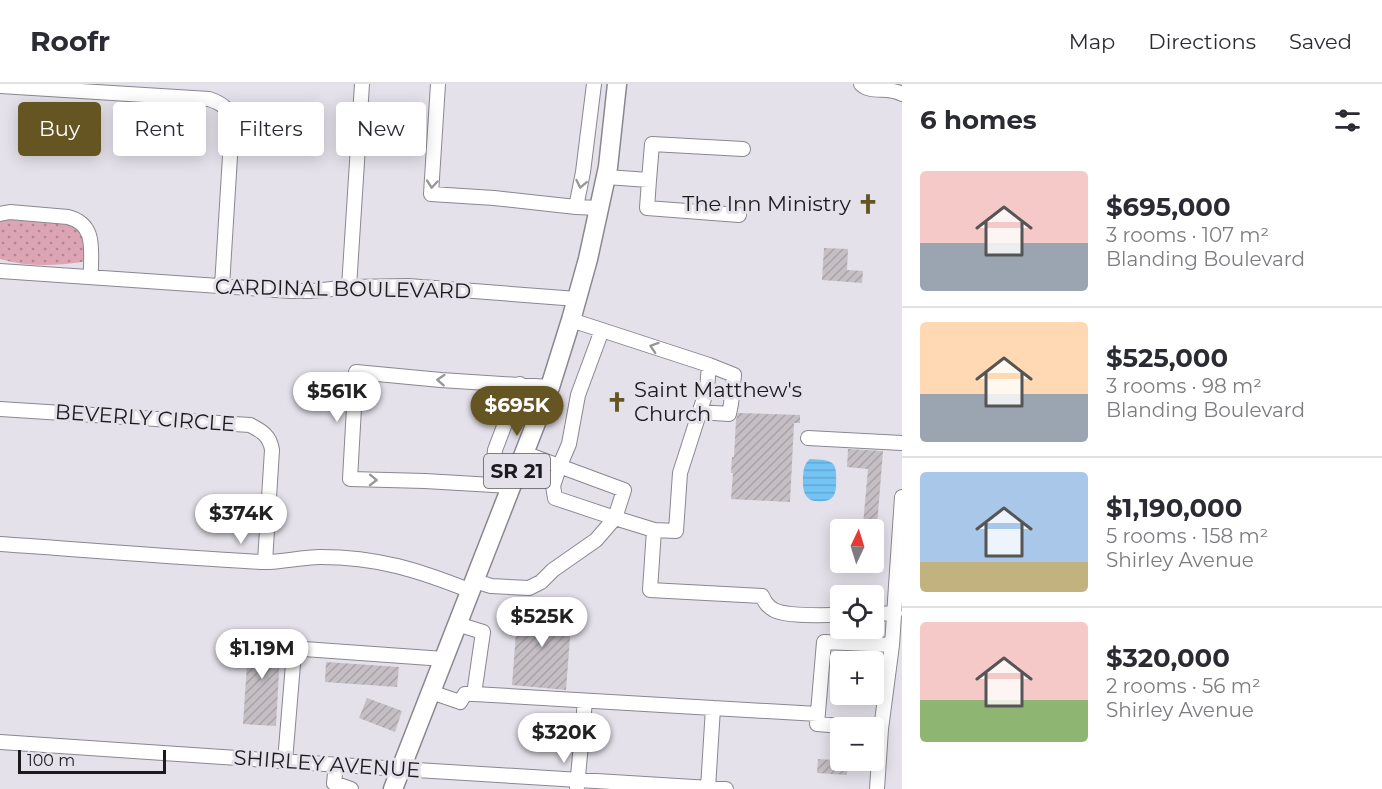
<!DOCTYPE html>
<html lang="en">
<head>
<meta charset="utf-8">
<style>
	body { margin:0; font-family:Montserrat,sans-serif; background:#f7f7f7; color:#2b2b33; height:100vh; display:flex; flex-direction:column; font-size:22px; white-space:nowrap }
	* { box-sizing:border-box; margin:0 }
	p { font-size:20px; color:#7c7c81 }
	.icon { flex:none; width:33px; height:33px; fill:none; stroke:currentColor; stroke-width:2; stroke-linecap:round; stroke-linejoin:round }
	.map { position:relative; flex:1; overflow:hidden }
	.sheet { display:flex; flex-direction:column; background:#fff; width:480px }
	.sheet>* { flex:none }
	.guide { position:absolute; left:18px; top:18px; width:570px; height:54px; display:flex; gap:12px }
	.needle { width:39px; rotate:4deg }
	.buttons { position:absolute; left:830px; top:435px; display:grid; gap:12px }
	.buttons a { display:grid; place-items:center; width:54px; height:54px; border-radius:6px; background:#fff; box-shadow:0 3px 15px #0003; font-size:30px }
	.scale { position:absolute; left:18px; bottom:15px; width:148px; box-sizing:border-box; padding-left:6px; border:3px solid #1b1a1d; border-top:0; font-size:16px; line-height:21px; white-space:nowrap; color:#1b1a1d; -webkit-text-stroke:4px #e4e1ea; paint-order:stroke }
	.price { position:absolute; translate:-50% -51px; padding:0 14px; border-radius:21px; background:#fff; color:#222; font-size:20px; line-height:39px; filter:drop-shadow(0 2px 3px #0008) }
	.price::after { content:''; position:absolute; left:50%; top:36px; width:18px; height:14px; margin-left:-9px; background:inherit; clip-path:polygon(0 0,100% 0,50% 100%) }
	.price.selected { background:#645522; color:#fff }
	ul { padding:0; list-style:none }
	li { display:flex; align-items:center; gap:18px; height:150px; padding:0 18px }
	li+li { border-top:2px solid #e1e1e2 }
	li span { display:grid; place-items:center; flex:none; width:168px; height:120px; border-radius:6px; color:#555 }
	li>.icon { margin-inline-start:auto }
	span .icon { width:72px; height:72px; fill:#fffc; stroke-width:1 }
	li b { font-size:26px }
	h2 { display:flex; justify-content:space-between; align-items:center; height:72px; padding:0 18px; font-size:26px }
	.pill { padding:0 21px; border-radius:6px; background:#fff; box-shadow:0 3px 15px #0003; font-size:21px; line-height:54px }
	.pill.selected { background:#645522; color:#fff }
	header { display:flex; align-items:center; gap:36px; box-sizing:border-box; height:84px; padding:0 30px; background:#fff; border-bottom:2px solid #e1e1e2 }
	header strong { font-size:28px }
	nav { display:flex; gap:33px; margin-inline-start:auto; font-size:21px }
	main { display:flex; flex:1; min-height:0 }
	.map>svg:first-child { display:block }
</style>
</head>
<body>
<header>
<strong>Roofr</strong>
<nav><a>Map</a><a>Directions</a><a>Saved</a></nav>
</header>
<main>
<div class="map">
<svg width="902" height="705" viewBox="0 0 902 705">
	<defs>
		<pattern id="park-dots" width="8" height="8" patternUnits="userSpaceOnUse" patternTransform="scale(1.5)"><rect width="8" height="8" fill="#dda4b4"/><path d="M2 2h.1M6 6h.1" fill="none" stroke="#b28592" stroke-width="1.8" stroke-linecap="round"/></pattern>
		<pattern id="water-rules" width="6" height="5" patternUnits="userSpaceOnUse" patternTransform="scale(1.5)"><rect width="6" height="5" fill="#74c3f5"/><path d="M0 2.5h6" fill="none" stroke="#64a7d2"/></pattern>
		<pattern id="building-hatch" width="6" height="6" patternUnits="userSpaceOnUse" patternTransform="scale(1.5)"><rect width="6" height="6" fill="#c5bec4"/><path d="M-1 1l2-2M0 6l6-6M5 7l2-2" fill="none" stroke="#a9a3a8"/></pattern>
	</defs>
	<rect width="100%" height="100%" fill="#e4e1ea"/>
	<path fill="url(#park-dots)" d="M5 133 71 138 84 149 86 175 82 178C54 182 27 183 0 175V135Z"/>
	<path fill="url(#water-rules)" d="M810 375C836 376 837 378 836 403 835 415 829 418 817 417 813 417 812 417 808 414 802 408 803 400 803 392 804 384 804 380 810 375Z"/>
	<path fill="url(#building-hatch)" d="M824 164 848 165 847 186 863 187 862 199 822 196Z
		M738 329 800 331V339H794L790 418 731 415 733 389H731L732 373H734L736 336Z
		M848 365 883 367 877 442 863 441 868 385 847 383Z
		M518 523 572 527 566 606 512 601Z
		M249 550 281 552 276 642 243 640Z
		M326 578 399 583 397 603 325 598Z
		M367 614 402 627 395 648 359 634Z
		M818 675 848 677 847 691 817 689Z"/>
	<g fill="none" stroke-linecap="round" stroke-linejoin="round">
		<g stroke="#8a878f" stroke-width="16">
			<path id="minor" d="M438 0 431 110 494 114 576 123 599 124
				M861 0C871 10 888 2 902 10
				M0 2 209 15C224 20 229 25 232 40L222 202
				M606 93 649 96 652 60 743 65
				M649 96 647 124 739 131
				M576 123 583 88 594 0
				M0 130 10 128 68 133C98 141 90 168 91 193
				M0 187 291 207H314L349 203 408 202 577 215
				M349 203 362 0
				M571 236 709 281 734 291 731 320 729 330 699 328
				M709 281 707 305 680 389 676 447 654 446 650 506 762 512C765 518 767 522 774 526 787 533 825 531 840 531
				M0 325 250 341C262 347 270 352 272 366L265 478
				M808 354 902 359
				M524 369 624 406 615 434 654 446
				M492 400 495 366 520 300
				M511 402 425 397 350 395 356 288 441 296 550 303
				M0 460C87 466 174 473 261 478 280 479 300 473 320 473 378 473 418 486 471 507
				M475 497 491 502 529 504 541 498 553 486 596 456 615 434 555 414 553 402 560 381 569 360 578 311 602 246
				M873 530 895 529
				M431 608 460 618 465 610H474L483 548 457 540
				M474 610 713 624
				M867 644 817 640 824 558 892 561
				M0 658 400 685 726 705
				M285 677 294 568 304 565 444 575
				M336 681 334 699 351 705
				M577 703 585 617
				M708 704 713 624 818 630
				M877 705 881 645 892 561 902 413"/>
		</g>
		<g stroke="#8a878f" stroke-width="21">
			<path id="major" d="M393 705 550 303 571 236 588 175 608 83 617 0"/>
		</g>
		<use href="#minor" stroke="#fff" stroke-width="14"/>
		<use href="#major" stroke="#fff" stroke-width="18"/>
	</g>
	<defs><path id="oneway-chevron" d="M-2-3.5L2.5 0L-2 3.5" fill="none" stroke-width="1.6" stroke-linecap="round" stroke-linejoin="round" transform="scale(1.5)"/></defs>
	<g stroke="#989899">
		<use href="#oneway-chevron" transform="translate(432 100) rotate(95)"/>
		<use href="#oneway-chevron" transform="translate(581 100) rotate(101)"/>
		<use href="#oneway-chevron" transform="translate(654 263) rotate(-162)"/>
		<use href="#oneway-chevron" transform="translate(441 296) rotate(-176)"/>
		<use href="#oneway-chevron" transform="translate(373 396) rotate(1)"/>
	</g>
	<defs>
		<g id="church-bare" transform="scale(1.62)"><path d="M-1.2-6h2.4v3.5h3.3v2.4h-3.3V6h-2.4V-.1h-3.3v-2.4h3.3Z" fill="#645522" stroke="#e4e1ea" stroke-width="2.5" paint-order="stroke"/></g>
	</defs>
	<g fill-rule="evenodd">
		<use href="#church-bare" x="868" y="120"/>
		<use href="#church-bare" x="617" y="318"/>
	</g>
	<g text-anchor="middle" stroke-width="6" stroke-linejoin="round" paint-order="stroke">
		<rect fill="#e4e1ea" stroke="#57565a" stroke-width="1.5" x="484" y="370" width="66" height="34" rx="4.5"/>
		<g font-size="20" font-weight="bold" fill="#1b1a1d">
			<text x="517" y="394">SR 21</text>
		</g>
		<g font-size="21" fill="#1b1a1d" stroke="#e4e1ea" text-anchor="end">
			<text x="851" y="127">The Inn Ministry</text>
			<text x="634" y="313" text-anchor="start">Saint Matthew's<tspan x="634" dy="24">Church</tspan></text>
		</g>
		<g font-size="21" fill="#1b1a1d" stroke="#e4e1ea">
			<text transform="translate(343 205) rotate(1)" y="7">CARDINAL BOULEVARD</text>
			<text transform="translate(145 334) rotate(4)" y="7">BEVERLY CIRCLE</text>
			<text transform="translate(327 680) rotate(4)" y="7">SHIRLEY AVENUE</text>
		</g>
	</g>
</svg>
<div class="buttons">
<a><svg class="needle" viewBox="-14 -14 28 28"><path d="M0-13l5 13h-10z" fill="#e53935"/><path d="M0 13l5-13h-10z" fill="#7c7c81"/></svg></a>
<a><svg class="icon" aria-label="locate" viewBox="0 0 24 24"><circle cx="12" cy="12" r="6"/><path d="M12 2v4M12 18v4M2 12h4M18 12h4"/></svg></a>
<a>+</a>
<a>−</a>
</div>
<div class="scale">100 m</div>
<b class="price" style="left:337px;top:339px">$561K</b>
<b class="price selected" style="left:517px;top:353px">$695K</b>
<b class="price" style="left:241px;top:461px">$374K</b>
<b class="price" style="left:542px;top:564px">$525K</b>
<b class="price" style="left:262px;top:596px">$1.19M</b>
<b class="price" style="left:564px;top:680px">$320K</b>
<div class="guide">
<a class="pill selected">Buy</a>
<a class="pill">Rent</a>
<a class="pill">Filters</a>
<a class="pill">New</a>
</div>
</div>
<section class="sheet">
<h2>6 homes<svg class="icon" aria-label="filters" viewBox="0 0 24 24"><path d="M4 7h16M4 17h16"/><circle cx="9" cy="7" r="2"/><circle cx="15" cy="17" r="2"/></svg></h2>
<ul>
<li><span style="background:linear-gradient(#f6c9c9 60%,#9aa5b1 0)"><svg class="icon" aria-label="home" viewBox="0 0 24 24"><path d="M3 11l9-7 9 7M6 9v11h12V9"/></svg></span><div><b>$695,000</b><p>3 rooms · 107 m²</p><p>Blanding Boulevard</p></div></li>
<li><span style="background:linear-gradient(#ffd9b3 60%,#9aa5b1 0)"><svg class="icon" aria-label="home" viewBox="0 0 24 24"><path d="M3 11l9-7 9 7M6 9v11h12V9"/></svg></span><div><b>$525,000</b><p>3 rooms · 98 m²</p><p>Blanding Boulevard</p></div></li>
<li><span style="background:linear-gradient(#a9c7e8 75%,#c2b280 0)"><svg class="icon" aria-label="home" viewBox="0 0 24 24"><path d="M3 11l9-7 9 7M6 9v11h12V9"/></svg></span><div><b>$1,190,000</b><p>5 rooms · 158 m²</p><p>Shirley Avenue</p></div></li>
<li><span style="background:linear-gradient(#f6c9c9 65%,#8fb573 0)"><svg class="icon" aria-label="home" viewBox="0 0 24 24"><path d="M3 11l9-7 9 7M6 9v11h12V9"/></svg></span><div><b>$320,000</b><p>2 rooms · 56 m²</p><p>Shirley Avenue</p></div></li>
</ul>
</section>
</main>
</body>
</html>
